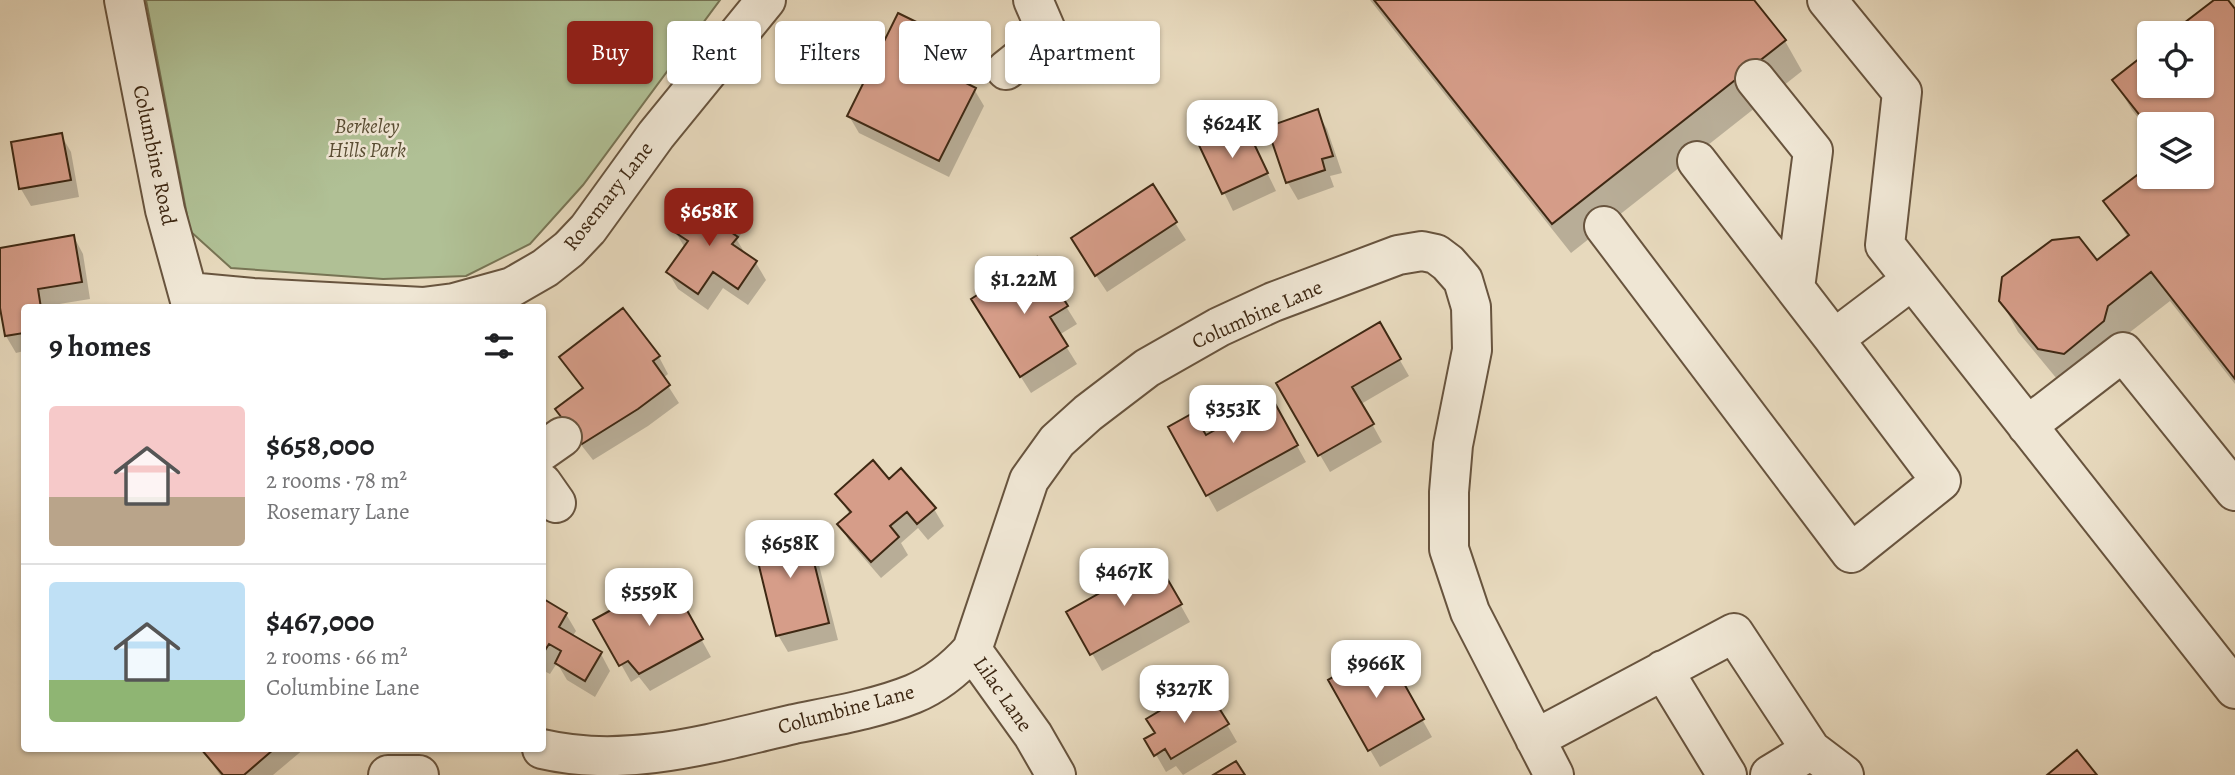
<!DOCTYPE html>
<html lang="en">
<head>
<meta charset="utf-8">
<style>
	body { margin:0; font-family:Alegreya,serif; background:#f2f2f2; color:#202124; height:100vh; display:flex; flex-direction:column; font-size:26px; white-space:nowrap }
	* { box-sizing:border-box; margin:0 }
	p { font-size:23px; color:#757577 }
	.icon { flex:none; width:38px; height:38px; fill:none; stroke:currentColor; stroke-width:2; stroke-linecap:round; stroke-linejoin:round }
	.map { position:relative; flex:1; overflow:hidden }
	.drawer { position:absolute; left:21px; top:304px; width:525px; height:448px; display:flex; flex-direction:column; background:#fff; border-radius:7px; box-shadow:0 2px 5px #0004 }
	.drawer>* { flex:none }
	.guide { position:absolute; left:567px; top:21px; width:665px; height:63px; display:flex; gap:14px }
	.fabs { position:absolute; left:2137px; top:21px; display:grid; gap:14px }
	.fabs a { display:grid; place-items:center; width:77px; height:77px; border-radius:7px; background:#fff; box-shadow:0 2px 5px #0004; font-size:35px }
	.price { position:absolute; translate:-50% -60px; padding:0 16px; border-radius:14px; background:#fff; color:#222; font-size:23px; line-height:46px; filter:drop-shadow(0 2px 4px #0008) }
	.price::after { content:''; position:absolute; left:50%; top:42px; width:21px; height:16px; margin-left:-10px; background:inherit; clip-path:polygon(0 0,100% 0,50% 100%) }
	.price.active { background:#8f2418; color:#fff }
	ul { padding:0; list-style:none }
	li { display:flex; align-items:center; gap:21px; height:175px; padding:0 28px }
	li+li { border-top:2px solid #e0e0e0 }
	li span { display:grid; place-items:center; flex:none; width:196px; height:140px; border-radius:7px; color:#555 }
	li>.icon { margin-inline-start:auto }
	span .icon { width:84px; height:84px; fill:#fffc; stroke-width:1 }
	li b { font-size:30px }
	h2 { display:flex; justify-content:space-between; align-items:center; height:84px; padding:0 28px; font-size:30px }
	.chip { padding:0 24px; border-radius:7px; background:#fff; box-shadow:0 2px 5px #0004; font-size:24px; line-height:63px }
	.chip.active { background:#8f2418; color:#fff }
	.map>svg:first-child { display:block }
</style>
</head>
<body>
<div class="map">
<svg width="2235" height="775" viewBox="0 0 2235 775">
	<rect width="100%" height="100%" fill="#e7d9bd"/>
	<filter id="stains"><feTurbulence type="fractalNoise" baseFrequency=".00286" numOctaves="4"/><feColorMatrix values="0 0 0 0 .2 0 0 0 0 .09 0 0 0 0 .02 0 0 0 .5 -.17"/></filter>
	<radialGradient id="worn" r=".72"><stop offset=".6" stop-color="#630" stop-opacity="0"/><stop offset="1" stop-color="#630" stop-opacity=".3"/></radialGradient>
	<path fill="#b0c095" stroke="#777454" stroke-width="2" d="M146 0H720L583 185 530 244 466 276 383 279 231 268 190 231Z"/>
	<path fill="#0003" d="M1370 0H1752L1785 41 1802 71 1571 253Z
		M2217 0H2226L2235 12V384L2170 301 2125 336 2082 384 2057 379 2018 332 2001 301 2097 263 2128 238 2106 202 2149 168V177H2202V124H2149V132L2132 110 2114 80 2149 53V86H2202V33H2174Z
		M936 34 946 51 936 70 974 89 984 106 949 177 859 133 849 116Z
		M1317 112 1327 129 1342 173 1330 176 1334 187 1298 200 1288 183 1269 128Z
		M1247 131 1276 191 1233 211 1199 141 1224 142Z
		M61 135 71 152 79 197 31 206 21 189 13 143Z
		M1152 187 1186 240 1107 292 1083 256Z
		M731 217 741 234 737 240 746 255 756 263 766 280 748 305 723 288 708 310 678 289 668 272 685 248 675 231Z
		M74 237 83 254 90 299 47 306V308H24V351L16 353 6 336 0 297V250Z
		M1037 260 1077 324 1059 335 1077 364 1031 393 983 317Z
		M1379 324 1409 376 1361 404 1382 442 1330 472 1278 383Z
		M659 357 668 374 663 378 679 403 648 426 593 460 567 427 583 390 562 358Z
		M1272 401 1306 462 1217 512 1170 428 1206 438Z
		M889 481 934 509 944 526 928 540 918 528 901 543 908 555 881 578 849 541 840 524 850 515 837 494Z
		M809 547 819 565 838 640 788 652 778 635Z
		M1157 563 1190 622 1102 671 1069 613Z
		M669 581 711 657 650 691 639 677 631 682 596 620Z
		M542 600 566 614 576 631 572 637 601 654 610 671 595 697 567 680 557 663 550 674 542 670Z
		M1383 650 1432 737 1380 767 1330 681Z
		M1214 702 1237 742 1183 775 1176 766 1166 772 1147 739Z
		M202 749H304L273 775H220Z"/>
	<path fill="#d69d89" stroke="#3e2813" stroke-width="2" d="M1374 0H1754L1786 40 1552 224Z
		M2214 0H2228L2235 9V379L2151 272 2108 306 2104 321 2064 354 2038 349 1999 301 2002 277 2052 240 2079 237 2097 260 2129 235 2103 201 2149 166V177H2202V124H2149V127L2112 80 2149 51V86H2202V33H2171Z
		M898 13 937 32 922 61 976 88 939 161 847 116Z
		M1318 109 1333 156 1322 159 1325 170 1286 183 1267 127Z
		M1247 129 1268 173 1222 194 1197 141 1219 130 1224 140Z
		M62 133 71 180 19 189 11 142Z
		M1153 184 1177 222 1095 276 1071 238Z
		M700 193 732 216 725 228 738 237 732 244 757 261 738 289 713 272 698 294 666 272 688 241 673 231Z
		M74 235 82 282 38 289 41 308H24V333L5 336 0 308V248Z
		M1037 257 1068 306 1050 317 1068 346 1020 377 971 299Z
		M623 308 660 356 653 361 670 385 638 409 582 444 555 409 583 388 559 357Z
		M1380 322 1401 359 1352 387 1374 424 1318 456 1276 383Z
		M1272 398 1298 445 1206 496 1168 427 1193 413 1206 435Z
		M873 460 889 479 901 468 936 508 917 524 907 512 890 526 899 537 871 562 837 524 851 512 835 494Z
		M789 523 810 546 829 623 776 636 751 533Z
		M1157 561 1182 604 1090 655 1066 612Z
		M669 578 703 639 639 674 628 661 619 666 593 620Z
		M542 598 567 613 559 627 602 652 585 681 555 663 561 651 549 644 542 655Z
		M1384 648 1424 719 1368 751 1328 680Z
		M1193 691 1202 707 1214 700 1229 724 1171 759 1165 749 1154 756 1144 739 1155 733 1146 719Z
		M201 749H274L244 775H223Z
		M2077 750 2097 775H2047Z
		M1236 761 1245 775H1213Z"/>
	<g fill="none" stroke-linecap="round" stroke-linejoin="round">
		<g stroke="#68543e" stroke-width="42">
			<path id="minor" d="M124 0 165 210 192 308
				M1827 0 1902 92 1885 245 2235 689
				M1006 70 1036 46 1046 30 1033 0
				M1755 79 1813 151 1795 288
				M1697 161 1834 339 1912 280
				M1604 226 1851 553 1941 481 1834 339
				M188 292 253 298 423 307 454 303 512 287 545 268 569 249 588 229 656 135 766 0
				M2027 426 2123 352 2235 491
				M542 451 562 437
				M542 483 556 503
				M972 650 1033 735 1056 775
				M1663 670 1727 775
				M1535 739 1734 633 1811 750 1844 775
				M542 749C627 769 712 743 794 724 833 716 876 709 913 694 937 684 955 669 972 650L1029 480 1057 441 1088 413 1147 368 1219 327 1273 302 1398 255 1422 251 1436 254 1448 263 1463 280 1471 307 1472 350 1453 445 1449 492V549L1470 612 1554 775
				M388 775H419
				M1770 775 1811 750"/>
		</g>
		<use href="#minor" stroke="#efe6d4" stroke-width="38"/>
	</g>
	<g text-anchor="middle" stroke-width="5" stroke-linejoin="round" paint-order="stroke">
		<g font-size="21" font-style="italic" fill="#5a4e34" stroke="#efe6d4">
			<text x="367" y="133">Berkeley<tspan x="367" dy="24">Hills Park</tspan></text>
		</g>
		<g font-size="21" fill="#3e2813" stroke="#efe6d4">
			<text transform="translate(155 155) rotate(78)" y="7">Columbine Road</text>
			<text transform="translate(608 196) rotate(-52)" y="7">Rosemary Lane</text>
			<text transform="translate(1257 314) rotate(-24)" y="7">Columbine Lane</text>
			<text transform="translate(1003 694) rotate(55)" y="7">Lilac Lane</text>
			<text transform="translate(846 709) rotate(-15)" y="7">Columbine Lane</text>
		</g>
	</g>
	<rect width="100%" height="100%" filter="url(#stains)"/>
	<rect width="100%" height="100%" fill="url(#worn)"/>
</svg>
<div class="fabs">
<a><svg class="icon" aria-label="locate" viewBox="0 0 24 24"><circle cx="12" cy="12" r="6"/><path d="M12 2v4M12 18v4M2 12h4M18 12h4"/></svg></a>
<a><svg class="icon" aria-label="layers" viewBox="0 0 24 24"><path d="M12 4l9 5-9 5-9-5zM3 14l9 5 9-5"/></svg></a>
</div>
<b class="price" style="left:1232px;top:160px">$624K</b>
<b class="price active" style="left:709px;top:248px">$658K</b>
<b class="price" style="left:1024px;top:316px">$1.22M</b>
<b class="price" style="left:1233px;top:445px">$353K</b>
<b class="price" style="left:790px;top:580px">$658K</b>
<b class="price" style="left:1124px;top:608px">$467K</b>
<b class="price" style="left:649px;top:628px">$559K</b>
<b class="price" style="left:1376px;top:700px">$966K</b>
<b class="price" style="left:1184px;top:725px">$327K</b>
<div class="guide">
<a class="chip active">Buy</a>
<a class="chip">Rent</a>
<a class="chip">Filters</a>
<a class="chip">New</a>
<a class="chip">Apartment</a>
</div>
<section class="drawer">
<h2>9 homes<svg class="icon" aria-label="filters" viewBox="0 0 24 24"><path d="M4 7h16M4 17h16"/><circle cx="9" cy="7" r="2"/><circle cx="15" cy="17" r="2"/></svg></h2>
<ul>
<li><span style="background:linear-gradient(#f6c9c9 65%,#b9a48a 0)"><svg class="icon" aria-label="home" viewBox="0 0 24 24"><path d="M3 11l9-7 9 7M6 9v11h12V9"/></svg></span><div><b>$658,000</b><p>2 rooms · 78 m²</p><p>Rosemary Lane</p></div></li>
<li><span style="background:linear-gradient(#bfe0f5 70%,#8fb573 0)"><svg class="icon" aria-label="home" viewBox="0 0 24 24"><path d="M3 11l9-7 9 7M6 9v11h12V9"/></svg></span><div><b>$467,000</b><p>2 rooms · 66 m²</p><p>Columbine Lane</p></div></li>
</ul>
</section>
</div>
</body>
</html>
